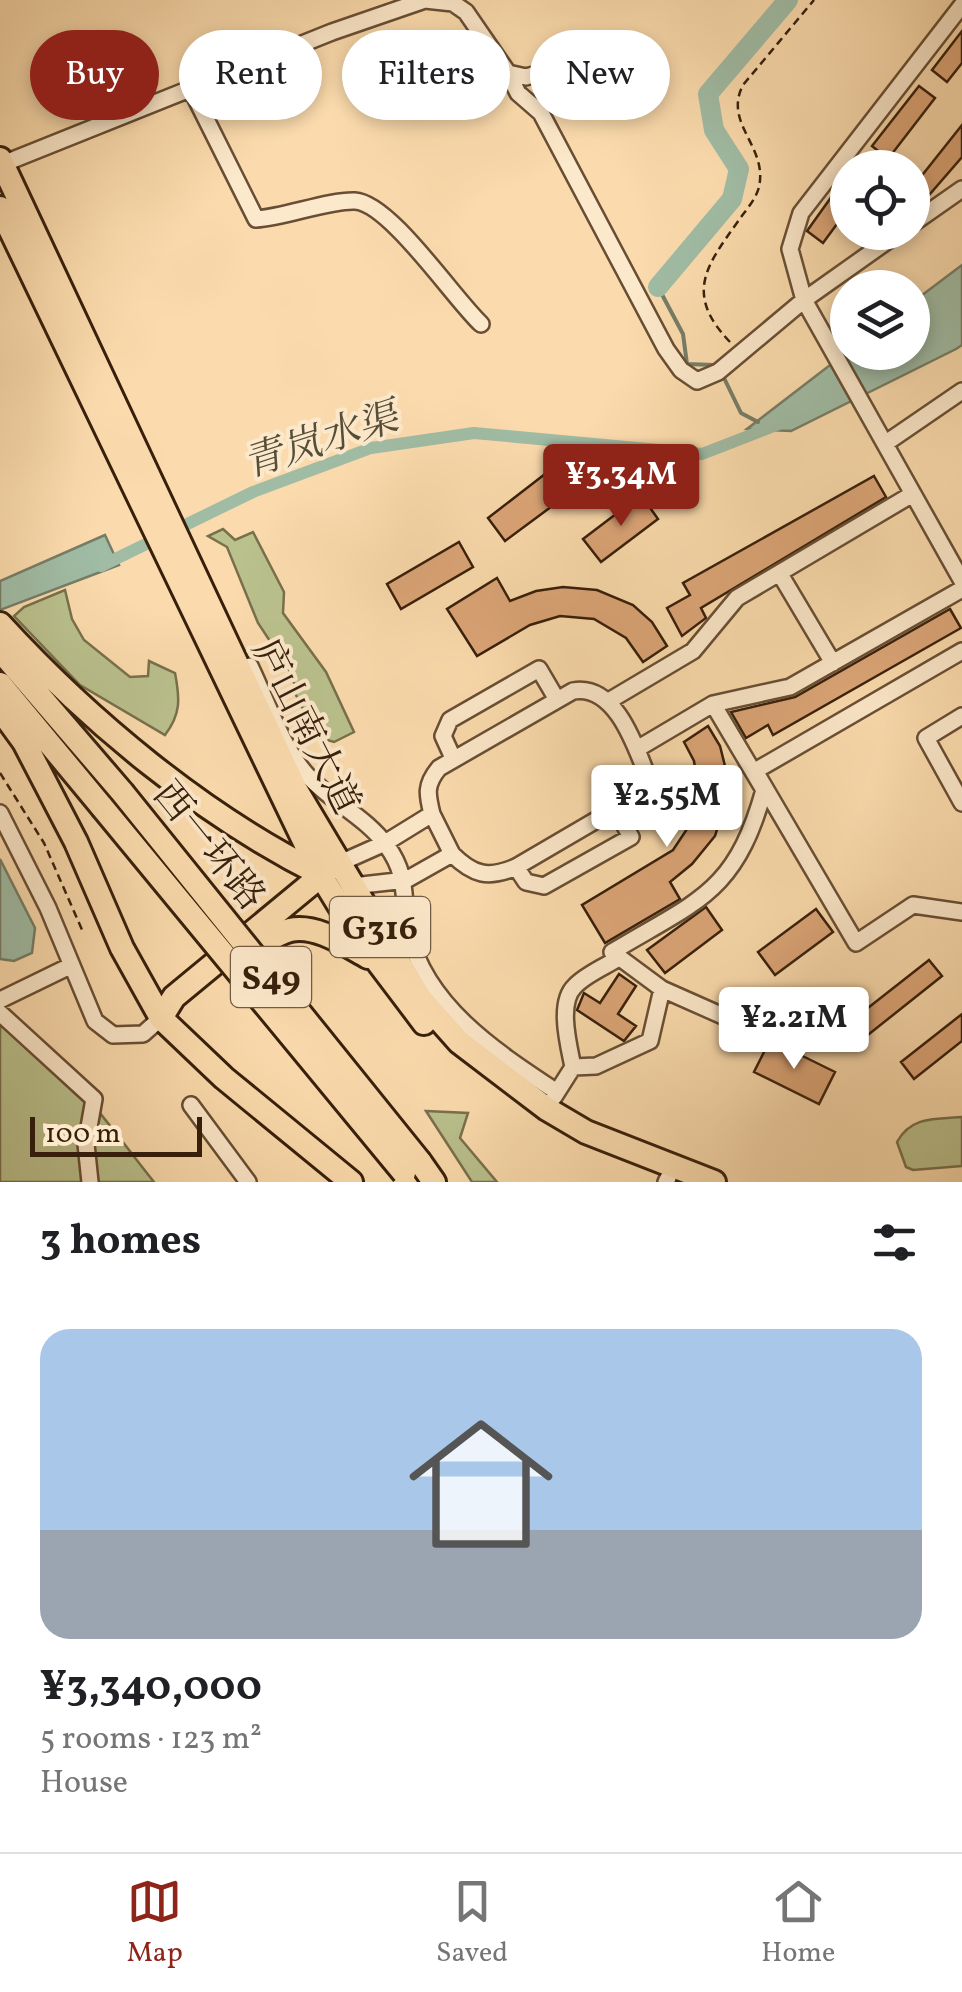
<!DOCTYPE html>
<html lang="en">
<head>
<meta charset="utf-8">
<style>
	body { margin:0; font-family:Vollkorn,"Noto Serif SC",serif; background:#f6f6f6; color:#202124; height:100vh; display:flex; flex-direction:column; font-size:38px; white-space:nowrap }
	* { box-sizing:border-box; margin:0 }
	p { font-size:32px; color:#757577 }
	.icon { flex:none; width:55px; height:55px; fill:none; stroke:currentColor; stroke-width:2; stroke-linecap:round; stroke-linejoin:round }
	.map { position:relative; height:1182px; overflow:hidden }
	.drawer { display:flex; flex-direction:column; background:#fff; flex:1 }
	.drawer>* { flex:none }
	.hud { position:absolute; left:30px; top:30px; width:902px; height:90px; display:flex; gap:20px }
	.fabs { position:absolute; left:830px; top:150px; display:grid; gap:20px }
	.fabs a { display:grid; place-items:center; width:100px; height:100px; border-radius:50%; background:#fff; box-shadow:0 5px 15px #0003; font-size:50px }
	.scale { position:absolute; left:30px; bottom:25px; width:172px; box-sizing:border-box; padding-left:10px; border:5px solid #371f0b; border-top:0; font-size:28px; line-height:35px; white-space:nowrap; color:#371f0b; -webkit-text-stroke:8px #fce8ca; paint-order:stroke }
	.price { position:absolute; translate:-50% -85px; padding:0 22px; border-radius:10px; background:#fff; color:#222; font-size:32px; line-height:65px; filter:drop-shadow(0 2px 5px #0008) }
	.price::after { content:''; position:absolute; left:50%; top:60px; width:30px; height:22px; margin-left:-15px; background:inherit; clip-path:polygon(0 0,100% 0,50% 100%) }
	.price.active { background:#8f2418; color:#fff }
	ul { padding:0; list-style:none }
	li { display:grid; align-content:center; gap:20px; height:530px; padding:0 40px }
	li span { display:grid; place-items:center; height:310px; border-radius:30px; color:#555 }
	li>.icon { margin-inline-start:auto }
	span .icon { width:180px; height:180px; fill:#fffc; stroke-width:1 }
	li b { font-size:42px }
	h2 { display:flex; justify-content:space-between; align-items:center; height:120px; padding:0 40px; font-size:42px }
	.chip { padding:0 35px; border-radius:45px; background:#fff; box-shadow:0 5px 15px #0003; font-size:35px; line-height:90px }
	.chip.active { background:#8f2418; color:#fff }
	.menu { display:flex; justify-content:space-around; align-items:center; height:140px; border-top:2px solid #e0e0e0; background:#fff; font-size:28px; color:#757577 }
	.menu a { display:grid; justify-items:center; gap:5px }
	.menu .active { color:#8f2418 }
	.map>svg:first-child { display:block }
</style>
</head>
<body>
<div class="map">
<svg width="962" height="1182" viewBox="0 0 962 1182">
	<rect width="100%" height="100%" fill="#fbdbad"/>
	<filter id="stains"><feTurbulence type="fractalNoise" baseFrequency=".002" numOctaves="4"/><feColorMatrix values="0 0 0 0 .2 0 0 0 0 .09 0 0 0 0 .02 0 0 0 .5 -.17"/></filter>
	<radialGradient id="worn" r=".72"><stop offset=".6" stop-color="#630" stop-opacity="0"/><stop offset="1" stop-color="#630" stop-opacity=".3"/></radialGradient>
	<path fill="#bac18d" stroke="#78704c" stroke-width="2.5" d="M223 529 235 540 253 532 284 592 283 613 326 672 354 732 334 742 317 737 296 695 293 676 258 623 227 547 208 536Z
		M65 590 72 619 84 640 130 677 148 676 149 661 175 673C180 699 181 714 165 735L80 685 14 616 24 607Z
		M0 1026C50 1036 120 1141 154 1182H0Z
		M426 1111 468 1113 460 1138 497 1182H472Z
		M962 1117V1166L913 1170 906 1167 897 1142C911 1116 936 1119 962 1117Z"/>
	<path fill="#a0bca5" stroke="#767d67" stroke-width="2.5" d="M962 265V345L956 349 791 431 747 429 847 352H912L913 302Z
		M105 535 119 565 0 610V581Z
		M0 859 35 928 32 953 14 961 0 959Z"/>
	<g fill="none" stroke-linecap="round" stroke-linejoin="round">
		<path stroke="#767d67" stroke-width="4" d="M658 287 683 334 687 364 714 365
			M724 378 741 413 758 422"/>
		<path stroke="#a0bca5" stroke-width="12" d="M101 566 253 492 371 448 474 433 702 454 779 424"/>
		<path stroke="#a0bca5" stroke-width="20" d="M658 287 732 199 739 169 714 130 708 94 788 0"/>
	</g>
	<path fill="#dca577" stroke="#371f0b" stroke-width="2.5" d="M962 31V63L947 82 932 70Z
		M919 86 935 98 888 159 872 146Z
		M962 125V157L923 202 912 194V188Z
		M842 182 848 186V209L823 243 807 231Z
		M545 474 563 498 505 541 488 518Z
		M874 476 886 497 701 608 706 618 682 636 667 608 690 595 683 583Z
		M641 495 658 519 601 562 583 539Z
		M459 542 473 567 401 609 387 584Z
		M497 578 510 601 536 591 563 587 597 590 633 605 652 622 667 646 643 662 626 638 594 619 560 616 530 625 477 656 447 609Z
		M950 609 961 628 773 735 768 725 746 738 731 712 795 697Z
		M708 726 720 746 727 774 724 807 715 836 692 864 670 882 680 899 605 943 582 905 673 850 691 823 698 789 694 761 684 742Z
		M706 907 722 930 665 973 647 950Z
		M816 909 833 932 775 975 758 952Z
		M929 960 942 976 849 1050 836 1033Z
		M619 974 636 986 618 1014 636 1026 624 1041 577 1010 584 993 600 1003Z
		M962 1014V1041L914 1079 901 1062Z
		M770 1040 835 1072 819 1104 754 1072Z"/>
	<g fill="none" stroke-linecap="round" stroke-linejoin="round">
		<g stroke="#684e34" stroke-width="20">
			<path id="minor" d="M962 5 801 213 790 249 804 300 962 581
				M508 73 518 93 541 113 666 349 681 370 697 381 718 372 804 300 900 232
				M191 89 256 219C286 217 328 200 355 201 390 203 454 299 481 324
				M0 165 332 32 425 0 453 3 466 12 508 73 526 77 540 73
				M912 224 962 189
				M886 443 962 391
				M780 574 833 663
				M962 651 755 771 856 943 913 905 962 912
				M250 666C267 701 281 746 307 775 331 802 365 816 387 846 410 878 401 899 409 933 426 1007 498 1053 557 1092
				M607 702 693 651 737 598 911 495
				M713 704 764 790C735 894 698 900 612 952L662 989 741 1024
				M962 716 926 738 962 803
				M637 749 713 704 790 687 962 589
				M453 758 443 736 450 720 539 669 556 698
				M0 813 48 908 95 1021 113 1035 143 1034 161 1018
				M432 814 452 854
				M340 863 385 843 432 814C427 794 425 785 439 768L573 691C613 684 633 739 645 770L634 798 516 867C488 879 473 875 452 854L406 880 353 886
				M516 867 526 882 544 886 631 837 616 810
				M0 1000 70 966
				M0 1013 94 1099 86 1144 90 1182
				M573 1067C569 1046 557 1003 575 986 585 975 604 967 617 959
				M554 1097 573 1067 596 1066 650 1041 662 989
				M191 1105 248 1182
				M666 1182 668 1178"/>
		</g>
		<g stroke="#371f0b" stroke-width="28">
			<path id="highway" d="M0 159 296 790 420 998 459 1042 547 1109 586 1132 714 1182
				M0 208 320 874 356 933 424 1023
				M0 624C89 721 202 815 320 874
				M0 650 122 792
				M0 684 102 807
				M0 709 24 742 76 842 122 948 161 1018 224 1078 351 1182
				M252 950C263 944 277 933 290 930 316 924 346 945 368 957
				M161 1018 174 997 329 869
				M420 1162 434 1182"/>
		</g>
		<path stroke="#371f0b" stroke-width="2.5" stroke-dasharray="8 5" stroke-linecap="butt" d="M730 342C684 294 706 266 739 220 746 210 756 199 759 187 768 146 723 124 743 85L814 0
			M0 773 44 843 83 932"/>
		<use href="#minor" stroke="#fce8ca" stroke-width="15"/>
		<use href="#highway" stroke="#fbdbad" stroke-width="22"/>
		<g stroke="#371f0b" stroke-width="28" stroke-linecap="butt">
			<path id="highway-bridge" d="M122 792 420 1162
				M102 807 404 1173"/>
		</g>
		<use href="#highway-bridge" stroke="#fbdbad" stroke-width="22"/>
	</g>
	<g text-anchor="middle" stroke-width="8" stroke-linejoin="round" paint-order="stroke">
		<g fill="#fce8ca" stroke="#725b44" stroke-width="2.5">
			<rect x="330" y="897" width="100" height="60" rx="8"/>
			<rect x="231" y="947" width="80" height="60" rx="8"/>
		</g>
		<g font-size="35" font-weight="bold" fill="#371f0b">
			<text x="380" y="939">G316</text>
			<text x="271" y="989">S49</text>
		</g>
		<g font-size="38" fill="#371f0b" stroke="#fce8ca">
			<text transform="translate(307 726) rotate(63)" y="13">庐山南大道</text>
			<text transform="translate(210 845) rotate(51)" y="13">西一环路</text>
		</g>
		<g font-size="40" font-style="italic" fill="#564e39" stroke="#fce8ca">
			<text transform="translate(320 439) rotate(-18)" y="14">青岚水渠</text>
		</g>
	</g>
	<rect width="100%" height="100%" filter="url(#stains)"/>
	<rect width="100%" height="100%" fill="url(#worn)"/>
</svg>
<div class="fabs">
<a><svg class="icon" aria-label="locate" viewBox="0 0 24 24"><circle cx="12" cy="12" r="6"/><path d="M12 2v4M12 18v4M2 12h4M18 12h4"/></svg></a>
<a><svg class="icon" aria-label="layers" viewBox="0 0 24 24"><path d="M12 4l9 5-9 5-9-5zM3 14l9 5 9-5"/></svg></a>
</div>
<div class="scale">100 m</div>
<b class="price active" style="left:621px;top:529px">¥3.34M</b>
<b class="price" style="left:667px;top:850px">¥2.55M</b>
<b class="price" style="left:794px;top:1072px">¥2.21M</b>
<div class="hud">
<a class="chip active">Buy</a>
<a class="chip">Rent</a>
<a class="chip">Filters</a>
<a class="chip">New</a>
</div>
</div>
<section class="drawer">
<h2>3 homes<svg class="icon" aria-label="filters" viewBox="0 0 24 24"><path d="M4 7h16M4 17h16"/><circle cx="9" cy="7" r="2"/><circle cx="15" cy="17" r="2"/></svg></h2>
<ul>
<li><span style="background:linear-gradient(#a9c7e8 65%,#9aa5b1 0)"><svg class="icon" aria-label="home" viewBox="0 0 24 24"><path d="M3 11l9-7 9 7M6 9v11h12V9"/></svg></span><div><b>¥3,340,000</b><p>5 rooms · 123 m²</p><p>House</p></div></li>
</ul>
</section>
<nav class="menu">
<a class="active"><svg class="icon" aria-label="map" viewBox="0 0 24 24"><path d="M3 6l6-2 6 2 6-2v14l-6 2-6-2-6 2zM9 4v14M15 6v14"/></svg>Map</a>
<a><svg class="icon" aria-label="saved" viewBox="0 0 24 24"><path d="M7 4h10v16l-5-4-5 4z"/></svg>Saved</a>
<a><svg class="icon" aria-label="home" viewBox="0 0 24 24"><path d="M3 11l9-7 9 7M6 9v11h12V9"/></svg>Home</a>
</nav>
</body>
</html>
